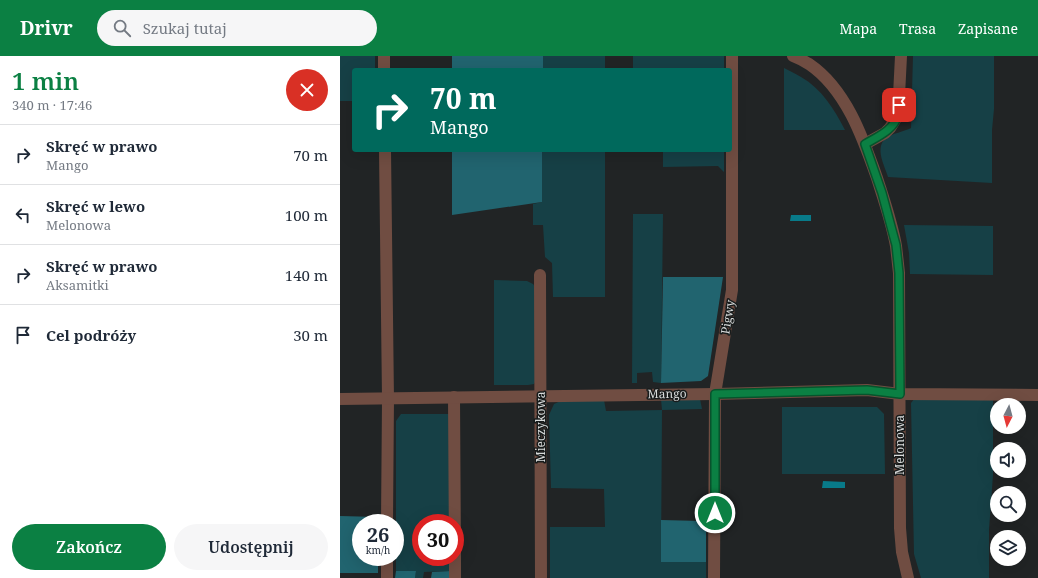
<!DOCTYPE html>
<html lang="pl">
<head>
<meta charset="utf-8">
<style>
  body { margin:0; font-family:"Noto Serif",serif; background:#f6f6f7; color:#1f2937; height:100vh; display:flex; flex-direction:column; font-size:15px; white-space:nowrap }
  * { box-sizing:border-box; margin:0 }
  p { font-size:13px; color:#747a83 }
  .icon { flex:none; width:22px; height:22px; fill:none; stroke:currentColor; stroke-width:2; stroke-linecap:round; stroke-linejoin:round }
  .map { position:relative; flex:1; overflow:hidden }
  .side { display:flex; flex-direction:column; background:#fff; width:340px }
  .side>* { flex:none }
  .top-card { position:absolute; left:12px; top:12px; width:380px; height:84px; border-radius:4px; box-shadow:0 4px 16px #0002; background:#00695c; color:#fff; overflow:hidden }
  .needle { width:26px; rotate:186deg }
  .fabs { position:absolute; left:650px; top:342px; display:grid; gap:8px }
  .fabs a { display:grid; place-items:center; width:36px; height:36px; border-radius:50%; background:#fff; box-shadow:0 4px 16px #0002; font-size:20px }
  .speed { position:absolute; left:12px; top:458px; display:flex; gap:8px; font-size:20px; font-weight:700; text-align:center }
  .speed>* { display:grid; place-content:center; width:52px; height:52px; border-radius:50%; background:#fff; box-shadow:0 4px 16px #0002; line-height:1 }
  .speed small { font-size:10px; font-weight:400 }
  .speed .limit { border:6px solid #d22; background:#fff; color:#111 }
  .pin { position:absolute; display:grid; place-items:center; width:34px; height:34px; color:#fff; margin:-17px; border-radius:8px; box-shadow:0 2px 6px #0006 }
  .me { position:absolute; width:44px; margin:-22px; rotate:0deg; stroke-linejoin:round; filter:drop-shadow(0 0 3px #0008) }
  .turn { display:flex; align-items:center; gap:14px; height:84px; padding:0 12px; font-size:18px }
  .turn .icon { width:52px; height:52px; stroke-width:2.5 }
  .turn b { display:block; font-size:28px; line-height:34px }
  .round { display:grid; place-items:center; flex:none; width:42px; height:42px; border-radius:21px; background:#f6f6f7 }
  .overview { display:flex; align-items:center; justify-content:space-between; height:68px; padding:0 12px }
  h1 { font-size:24px; font-weight:600; line-height:30px; color:#0b8043 }
  .cta { display:flex; gap:8px; margin-top:auto; padding:8px 12px }
  .cta a { flex:1; height:46px; border-radius:24px; background:#0b8043; color:#fff; font-size:16px; font-weight:600; line-height:46px; text-align:center }
  .cta a+a { background:#f6f6f7; color:#1f2937 }
  ul { padding:0; list-style:none }
  li { display:flex; align-items:center; gap:12px; height:60px; padding:0 12px; border-top:1px solid #e0e1e3 }
  li div { flex:1 }
  li b { display:block; font-size:15px }
  li em { font-style:normal }
  header { display:flex; align-items:center; gap:24px; box-sizing:border-box; height:56px; padding:0 20px; background:#0b8043; color:#fff }
  header strong { font-size:19px }
  nav { display:flex; gap:22px; margin-inline-start:auto; font-size:14px }
  .search { width:280px; height:36px; background:#f6f6f7; display:flex; align-items:center; gap:10px; box-sizing:border-box; padding:0 14px; border-radius:22px; color:#747a83; font-size:15px }
  main { display:flex; flex:1; min-height:0 }
  .map>svg:first-child { display:block }
  .green { fill:#164046 }
  .forest { fill:#21646f }
  .water { fill:#087a89 }
  .lines { fill:none; stroke-linecap:round; stroke-linejoin:round }
  .minor { stroke:#704d42; stroke-width:12 }
  .route-casing { stroke:#07532c; stroke-width:10 }
  .route { stroke:#0b8043; stroke-width:7 }
  .labels { text-anchor:middle; stroke-width:3; stroke-linejoin:round; paint-order:stroke }
  .street-label { font-size:12px; fill:#d8dada; stroke:#171b1b }
</style>
</head>
<body>
<header>
<strong>Drivr</strong>
<div class="search"><svg class="icon" aria-label="search" viewBox="0 0 24 24"><circle cx="10" cy="10" r="6"/><path d="M15 15l6 6"/></svg>Szukaj tutaj</div>
<nav><a>Mapa</a><a>Trasa</a><a>Zapisane</a></nav>
</header>
<main>
<section class="side">
<div class="overview"><div><h1>1 min</h1><p>340 m · 17:46</p></div><a class="round" style="background:#d93025;color:#fff"><svg class="icon" aria-label="close" viewBox="0 0 24 24"><path d="M6 6l12 12M18 6L6 18"/></svg></a></div>
<ul>
<li><svg class="icon" aria-label="right" viewBox="0 0 24 24"><path d="M7 20v-9h11M14 6l5 5-5 5"/></svg><div><b>Skręć w prawo</b><p>Mango</p></div><em>70 m</em></li>
<li><svg class="icon" aria-label="left" viewBox="0 0 24 24"><path d="M17 20v-9H6M10 6l-5 5 5 5"/></svg><div><b>Skręć w lewo</b><p>Melonowa</p></div><em>100 m</em></li>
<li><svg class="icon" aria-label="right" viewBox="0 0 24 24"><path d="M7 20v-9h11M14 6l5 5-5 5"/></svg><div><b>Skręć w prawo</b><p>Aksamitki</p></div><em>140 m</em></li>
<li><svg class="icon" aria-label="arrive" viewBox="0 0 24 24"><path d="M6 21V4h12l-3 4 3 4H6"/></svg><div><b>Cel podróży</b></div><em>30 m</em></li>
</ul>
<div class="cta"><a>Zakończ</a><a>Udostępnij</a></div>
</section>
<div class="map">
<svg width="698" height="522" viewBox="0 0 698 522">
  <rect width="100%" height="100%" fill="#212425"/>
  <g class="green">
    <path d="M0,0H35V14H14V45H0Z"/>
    <rect x="203" y="0" width="62" height="14"/>
    <rect x="293" y="0" width="91" height="14"/>
    <path d="M573,0H654V53L652,74V127L548,121C545,110 534,92 546,82C551,78 565,75 571,72Z"/>
    <path d="M444,12C450,15 456,18 461,21C482,33 494,53 505,74H444Z"/>
    <path d="M202,94H265V241H213L212,207L205,201L203,169H193V148L202,146Z"/>
    <path d="M323,94H384V116L378,110L323,111Z"/>
    <path d="M293,158H323L321,327L313,326L312,316L297,317V327H292Z"/>
    <path d="M564,169L653,170V219L570,218L569,197Z"/>
    <path d="M154,224L187,225L193,228L197,233L199,317L194,328L188,329H154Z"/>
    <path d="M575,342L653,344V419L649,474V522H581L574,498L571,347Z"/>
    <path d="M321,343H360L362,353L322,354L321,506H366V522H210V471H265L264,433L211,432L209,359L214,348L223,344H264L266,355L322,354Z"/>
    <path d="M442,351H537L544,358L545,418H442Z"/>
    <path d="M61,358H112L111,467H81V501H111V515L84,516L83,522H75L76,515H56V365Z"/>
  </g>
  <g class="forest">
    <rect x="112" y="0" width="91" height="14"/>
    <path d="M112,94H202V146L112,159Z"/>
    <path d="M323,221H383L368,320L361,325L321,327Z"/>
    <path d="M366,459V506H321V464L361,465Z"/>
    <path d="M0,460L38,461V467H21V501H38V517H0Z"/>
    <path d="M56,515H76L75,522H55Z"/>
    <path d="M111,515V522H91L92,516Z"/>
  </g>
  <g class="water">
    <path d="M451,159H471V165H450Z"/>
    <path d="M483,425L505,426V432H482Z"/>
  </g>
  <g class="lines">
    <g class="minor">
      <path d="M44,0V14"/>
      <path d="M453,0C458,2 464,5 469,8C506,33 523,82 537,122C544,144 552,167 556,190C557,199 558,208 559,217L560,472L562,496L568,522"/>
      <path d="M525,88L545,77L550,72L558,59L561,0"/>
      <path d="M45,94L48,343L47,467"/>
      <path d="M200,219L201,522"/>
      <path d="M114,341L115,501"/>
      <path d="M0,343L375,338L527,334L560,338L698,339"/>
      <path d="M47,522V501"/>
      <path d="M115,522V501"/>
      <path d="M374,522L375,338L392,234V0"/>
    </g>
  </g>
  <g class="lines">
    <defs>
      <path id="route" d="M375,457V338L527,334L560,338L559,217L556,189L542,137L525,88C537,81 554,74 558,59C559,56 559,52 559,49"/>
    </defs>
    <use href="#route" class="route-casing"/>
    <use href="#route" class="route"/>
  </g>
  <g class="labels">
    <g class="street-label">
      <text transform="translate(388 261) rotate(-81)" y="4">Pigwy</text>
      <text transform="translate(327 338) rotate(-1)" y="4">Mango</text>
      <text transform="translate(201 371) rotate(-90)" y="4">Mieczykowa</text>
      <text transform="translate(560 389) rotate(-90)" y="4">Melonowa</text>
    </g>
  </g>
</svg>
<div class="fabs">
<a><svg class="needle" viewBox="-14 -14 28 28"><path d="M0-13l5 13h-10z" fill="#e53935"/><path d="M0 13l5-13h-10z" fill="#747a83"/></svg></a>
<a><svg class="icon" aria-label="sound" viewBox="0 0 24 24"><path d="M4 9h4l5-4v14l-5-4H4zM17 9q2 3 0 6"/></svg></a>
<a><svg class="icon" aria-label="search" viewBox="0 0 24 24"><circle cx="10" cy="10" r="6"/><path d="M15 15l6 6"/></svg></a>
<a><svg class="icon" aria-label="layers" viewBox="0 0 24 24"><path d="M12 4l9 5-9 5-9-5zM3 14l9 5 9-5"/></svg></a>
</div>
<div class="speed"><div>26<small>km/h</small></div><div class="limit">30</div></div>
<div class="pin" style="left:559px;top:49px;background:#d93025"><svg class="icon" aria-label="arrive" viewBox="0 0 24 24"><path d="M6 21V4h12l-3 4 3 4H6"/></svg></div>
<svg class="me" style="left:375px;top:457px" viewBox="-20 -20 40 40"><circle r="17" fill="#0b8043" stroke="#fff" stroke-width="3"/><path d="M0-11L8 9 0 5-8 9z" fill="#fff"/></svg>
<div class="top-card">
<div class="turn"><svg class="icon" aria-label="right" viewBox="0 0 24 24"><path d="M7 20v-9h11M14 6l5 5-5 5"/></svg><div><b>70 m</b>Mango</div></div>
</div>
</div>
</main>
</body>
</html>
